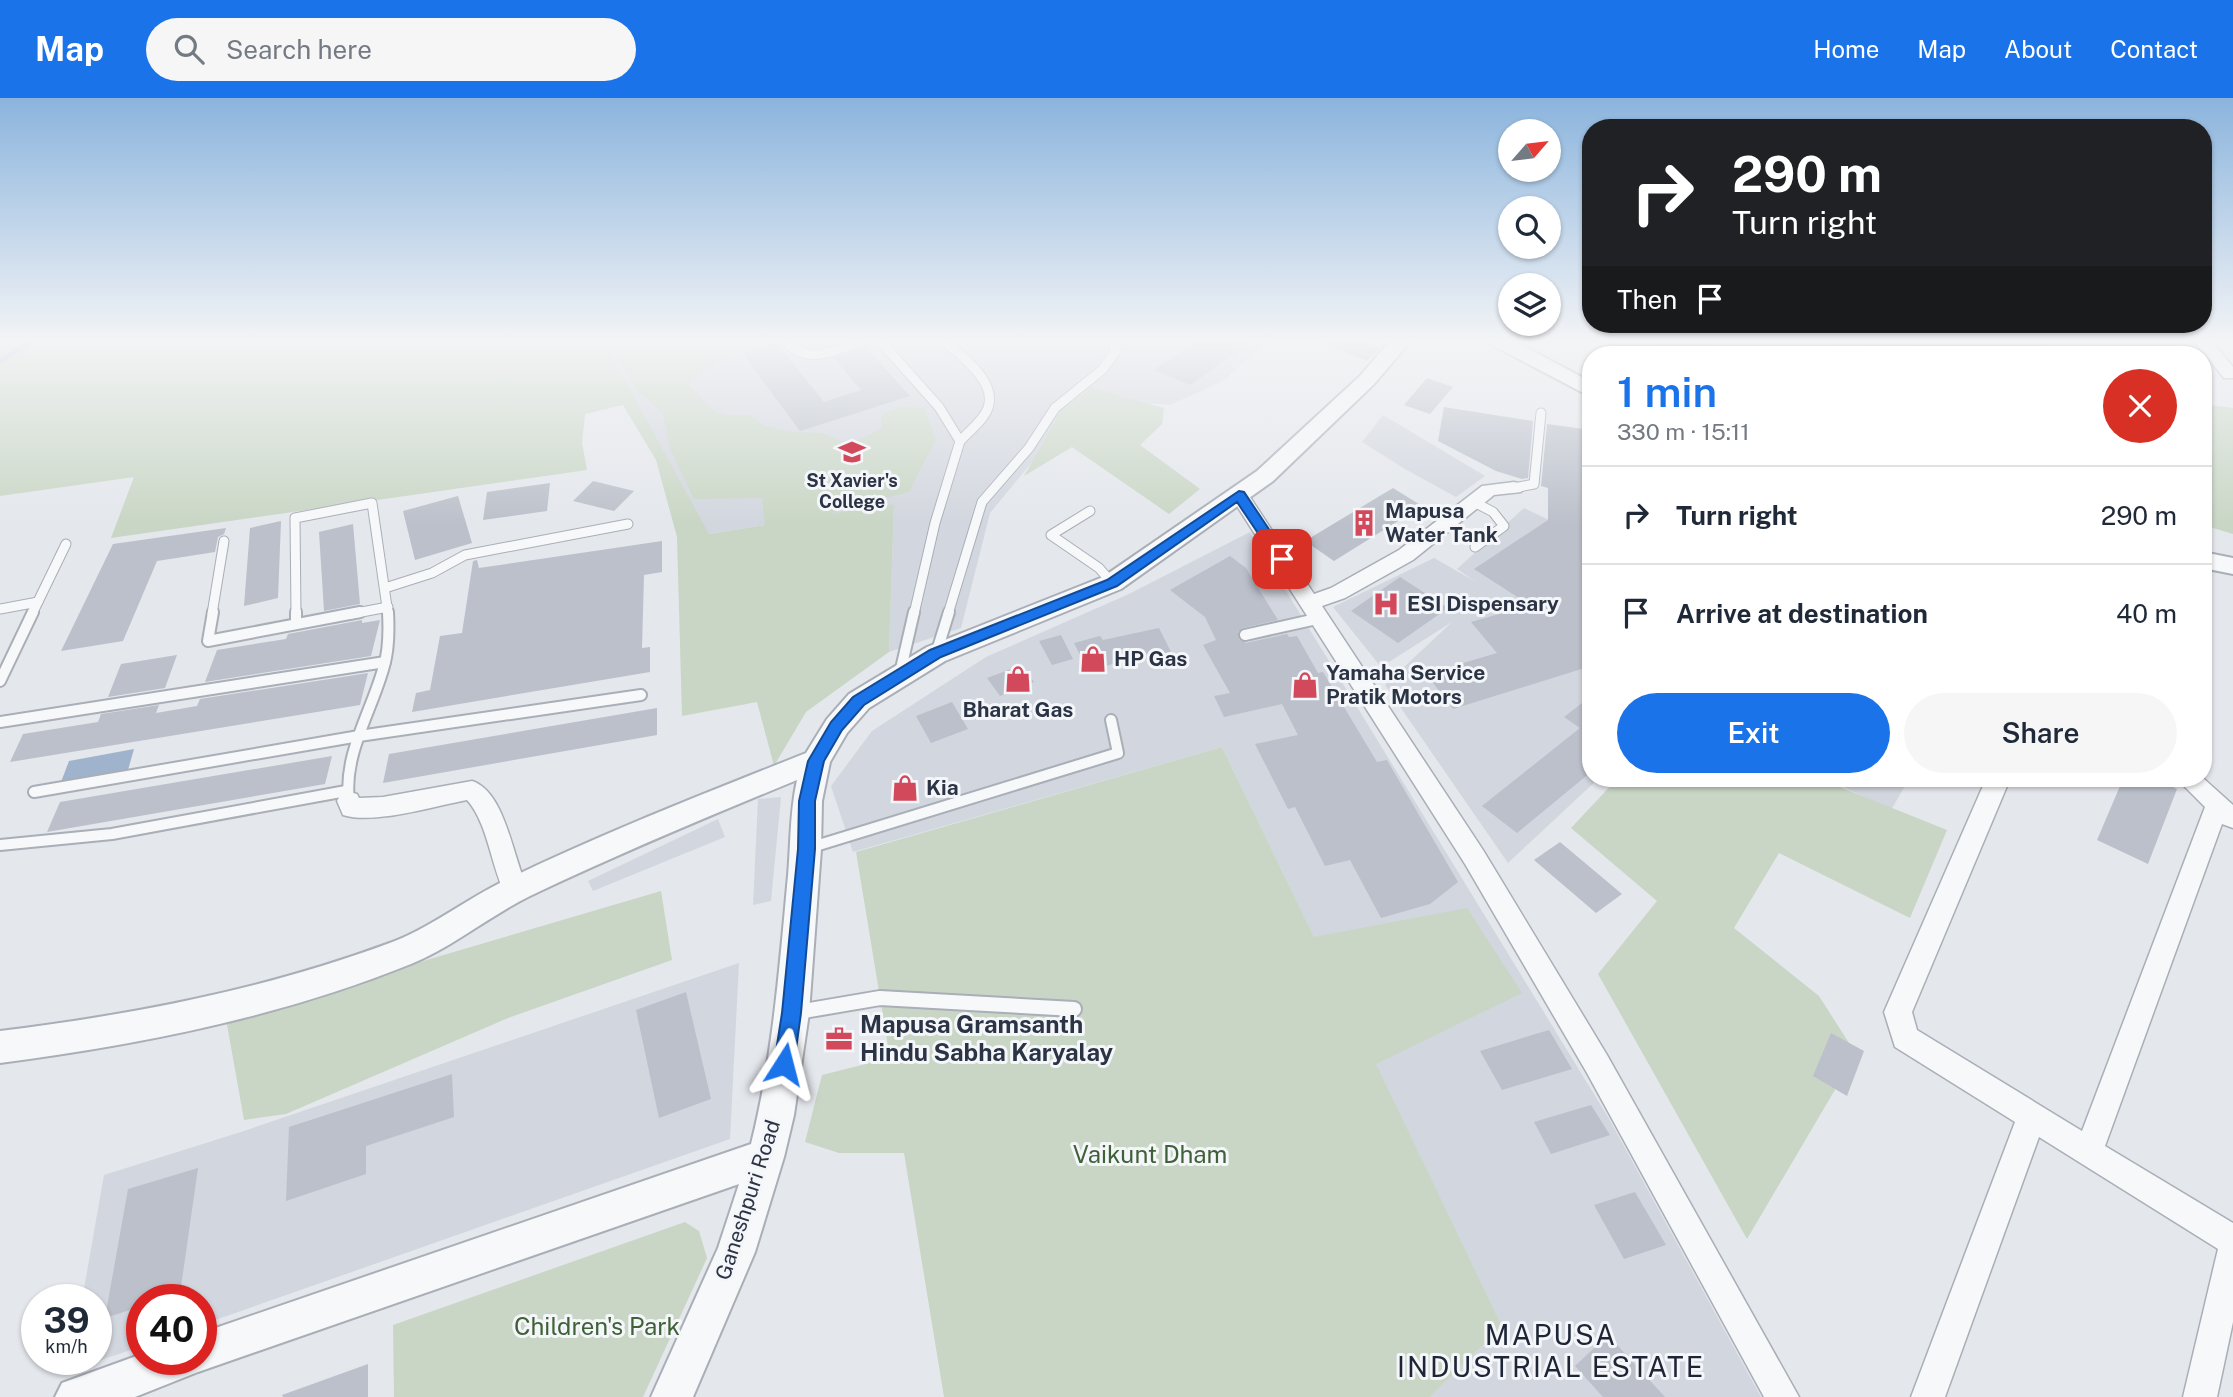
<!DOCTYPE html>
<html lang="en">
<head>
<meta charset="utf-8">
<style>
  body { margin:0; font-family:"Public Sans",sans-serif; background:#f6f6f7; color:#1f2937; height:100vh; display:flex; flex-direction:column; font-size:26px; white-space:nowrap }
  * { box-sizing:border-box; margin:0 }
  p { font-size:23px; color:#747a83 }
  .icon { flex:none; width:38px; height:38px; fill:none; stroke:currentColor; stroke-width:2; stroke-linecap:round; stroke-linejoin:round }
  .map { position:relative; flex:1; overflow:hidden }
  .panel { position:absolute; left:1582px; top:248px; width:630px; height:441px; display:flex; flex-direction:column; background:#fff; border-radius:28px; box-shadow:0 2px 5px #0004 }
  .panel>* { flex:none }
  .top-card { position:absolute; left:1582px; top:21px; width:630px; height:214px; border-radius:28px; box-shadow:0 2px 5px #0004; background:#202124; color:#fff; overflow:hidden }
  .needle { width:46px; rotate:62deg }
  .fabs { position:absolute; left:1498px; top:21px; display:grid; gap:14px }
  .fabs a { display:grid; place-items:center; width:63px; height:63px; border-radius:50%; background:#fff; box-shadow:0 2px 5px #0004; font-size:35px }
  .speed { position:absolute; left:21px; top:1186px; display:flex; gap:14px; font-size:35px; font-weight:700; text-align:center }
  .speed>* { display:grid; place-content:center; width:91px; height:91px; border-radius:50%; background:#fff; box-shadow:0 2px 5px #0004; line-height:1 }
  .speed small { font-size:18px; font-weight:400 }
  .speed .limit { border:10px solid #d22; background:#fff; color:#111 }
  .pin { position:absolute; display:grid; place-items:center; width:60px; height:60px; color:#fff; margin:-30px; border-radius:14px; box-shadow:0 4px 10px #0006 }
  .me { position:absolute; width:77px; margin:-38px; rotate:9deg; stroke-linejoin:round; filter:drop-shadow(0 0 5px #0008) }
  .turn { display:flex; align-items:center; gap:24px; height:147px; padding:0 35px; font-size:32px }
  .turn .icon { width:91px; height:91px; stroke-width:2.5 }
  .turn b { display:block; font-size:49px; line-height:60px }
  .then { display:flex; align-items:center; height:66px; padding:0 35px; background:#0003; gap:14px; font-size:26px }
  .round { display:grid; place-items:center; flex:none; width:74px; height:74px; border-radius:37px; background:#f6f6f7 }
  .summary { display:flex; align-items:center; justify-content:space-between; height:119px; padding:0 35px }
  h1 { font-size:42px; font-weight:600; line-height:52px; color:#1a73e8 }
  .primary-button { display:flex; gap:14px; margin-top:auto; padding:14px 35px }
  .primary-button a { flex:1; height:80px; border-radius:42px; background:#1a73e8; color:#fff; font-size:28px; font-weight:600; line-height:80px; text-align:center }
  .primary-button a+a { background:#f6f6f7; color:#1f2937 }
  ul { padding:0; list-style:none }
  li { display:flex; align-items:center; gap:21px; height:98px; padding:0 35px; border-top:2px solid #e0e1e3 }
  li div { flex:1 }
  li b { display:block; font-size:26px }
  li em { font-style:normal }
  header { display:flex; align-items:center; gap:42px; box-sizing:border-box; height:98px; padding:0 35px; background:#1a73e8; color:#fff }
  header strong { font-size:33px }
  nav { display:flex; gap:38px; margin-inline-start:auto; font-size:24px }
  .search { width:490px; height:63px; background:#f6f6f7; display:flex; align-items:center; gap:18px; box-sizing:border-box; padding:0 24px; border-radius:38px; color:#747a83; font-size:26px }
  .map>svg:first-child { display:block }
  .built { fill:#d2d6de }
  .green { fill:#c9d6c5 }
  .water { fill:#9fb4cc }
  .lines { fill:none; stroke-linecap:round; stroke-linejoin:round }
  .stream { stroke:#9fb4cc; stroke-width:5 }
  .building { fill:#bbc0ca }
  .service-far2-casing { stroke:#a9aeb7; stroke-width:11 }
  .service-far1-casing { stroke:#a9aeb7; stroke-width:14 }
  .service-casing { stroke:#a9aeb7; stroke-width:18 }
  .minor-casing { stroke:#a9aeb7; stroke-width:3 }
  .tertiary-casing { stroke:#a9aeb7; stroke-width:4 }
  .service-far2 { stroke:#f7f8fa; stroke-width:9 }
  .service-far1 { stroke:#f7f8fa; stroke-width:10 }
  .service { stroke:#f7f8fa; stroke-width:14 }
  .minor { fill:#f7f8fa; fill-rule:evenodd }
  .tertiary { fill:#f7f8fa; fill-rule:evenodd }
  .route { fill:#1a73e8; stroke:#114b97; stroke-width:2 }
  .labels { text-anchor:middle; stroke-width:6; stroke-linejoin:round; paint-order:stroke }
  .far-poi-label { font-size:18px; font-weight:bold; fill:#2b3445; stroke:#f4f6f9 }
  .poi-label { font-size:21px; font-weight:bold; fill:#2b3445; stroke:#f4f6f9; text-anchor:start }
  .street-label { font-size:21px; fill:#2b3445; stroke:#f4f6f9 }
  .near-poi-label { font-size:24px; font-weight:bold; fill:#2b3445; stroke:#f4f6f9; text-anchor:start }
  .near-park-label { font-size:24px; fill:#3f6138; stroke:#f4f6f9 }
  .near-neighbourhood-label { font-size:28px; letter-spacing:2px; fill:#1d2536; stroke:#f4f6f9 }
</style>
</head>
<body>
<header>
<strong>Map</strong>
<div class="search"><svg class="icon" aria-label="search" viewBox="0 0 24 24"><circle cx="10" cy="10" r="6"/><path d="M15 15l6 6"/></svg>Search here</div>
<nav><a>Home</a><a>Map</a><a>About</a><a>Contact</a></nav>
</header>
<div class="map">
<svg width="2233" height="1299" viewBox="0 0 2233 1299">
  <rect width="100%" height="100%" fill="#e4e7ec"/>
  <g class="built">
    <path d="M604,244H1268L1223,283L1170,307L1085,300L990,415L961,530L889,554L894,407L708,436Z"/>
    <path d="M1383,317L1485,378L1456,399L1405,371L1362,344Z"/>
    <path d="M1524,410L1591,442V681H1598L1508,765L1385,587L1452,524L1381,569L1333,509L1434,460L1476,484L1457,471Z"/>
    <path d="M1250,434L1608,1019L1761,1299H1430L1502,1228L1222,649L853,754L831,688L872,633L986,559L1129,496Z"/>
    <path d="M1827,681H1909L1891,712Z"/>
    <path d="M781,699L771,803L753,807L758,701Z"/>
    <path d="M718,721L725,739L593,793L588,783Z"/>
    <path d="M739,865L730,1041L201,1227V1202H142V1248L69,1273L71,1262H96V1202H82L104,1077L244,1033Z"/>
  </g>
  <g class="green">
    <path d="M0,244H604L709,436L765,427L762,400L694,401L670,351L663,316L635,290L614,253L619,245L760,244L729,256L688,285L712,312L725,317H750L766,328L793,334L823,335L841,343L859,342L881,330L882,317L900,309L924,310L936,341L909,394L846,409L830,416L894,406L889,554L806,614L774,668L757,604L682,618L677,439L656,362L623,307L585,316L582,345L587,372L111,440L134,379L0,398Z"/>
    <path d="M1649,244H1711L1729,254L1746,257H1674Z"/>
    <path d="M1091,290L1164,310L1162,326L1140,347L1200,391L1169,416L1072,349L1024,378L1061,313Z"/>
    <path d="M2203,306L2233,310V436L2203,427Z"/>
    <path d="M1222,649L1314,839L1467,810L1522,895L1376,966L1502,1228L1430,1299H944L904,1055H839L805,1044L822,977L890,960L856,754Z"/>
    <path d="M1617,681H1820L1947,732L1910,820L1779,755L1734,830L1819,898L1856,956L1747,1141L1598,876L1657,803L1571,730Z"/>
    <path d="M661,793L672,862L508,920L286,1016L244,1022L226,921Z"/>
    <path d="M685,1124L699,1133L707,1160L643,1299H394L393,1227Z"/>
  </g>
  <path class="water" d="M134,651L128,672L61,684L69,663Z"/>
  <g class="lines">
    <path class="stream" d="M0,263L31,244"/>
  </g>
  <g class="building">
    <path d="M1196,244H1250L1190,287L1153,272Z"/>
    <path d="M1321,244H1364L1380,250L1367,263Z"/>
    <path d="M777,245L824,304L861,292L834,260L866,249L910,298L800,333L742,255Z"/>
    <path d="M1427,280L1453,289L1430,316L1404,307Z"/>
    <path d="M1444,309L1533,323L1528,380L1522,381L1496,373L1438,343Z"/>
    <path d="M1547,326L1591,332V568L1453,611L1426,576L1497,555L1471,524L1530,507L1474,471L1548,422V390L1541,388Z"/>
    <path d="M593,383L634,393L614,413L573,403Z"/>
    <path d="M550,385L547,413L483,422L487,394Z"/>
    <path d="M1393,390L1422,408L1334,463L1305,443Z"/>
    <path d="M458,398L472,445L415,462L403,413Z"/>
    <path d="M281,423L278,500L244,508L250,430Z"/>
    <path d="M353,426L360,506L324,513L319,434Z"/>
    <path d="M226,430L224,436L218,439L215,454L157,463L123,543L61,553L113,446Z"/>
    <path d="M662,443V474L644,477L642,550L650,549V574L412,614L416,595L430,592L440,538L462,535L473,463L477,462L479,470Z"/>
    <path d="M1230,458L1246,470L1278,522L1243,530L1238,534L1239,542L1246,545L1287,536L1289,539L1297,538L1318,575L1323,574L1377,664L1387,662L1458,784L1430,806L1381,820L1350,762L1325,768L1295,709L1288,711L1255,646L1298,637L1282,606L1224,619L1214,598L1230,595L1203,547L1216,542L1205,519L1170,492Z"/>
    <path d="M1400,479L1448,510L1398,545L1351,513Z"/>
    <path d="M362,522V525L380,522L371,558L205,584L217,552L286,541L288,536Z"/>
    <path d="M1159,530L1172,556L1140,563L1138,559L1088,573L1074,545L1100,538L1103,542Z"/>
    <path d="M1061,537L1073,561L1052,567L1039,543Z"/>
    <path d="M177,557L165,590L108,599L121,566Z"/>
    <path d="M1021,567L1034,584L1000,598L987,580Z"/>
    <path d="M368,575L360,607L10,664L23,636L98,624L101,616L159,607L156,615L197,608L200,601Z"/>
    <path d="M1591,598V674L1517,735L1482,708L1580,630L1564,619Z"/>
    <path d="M952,604L968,631L931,645L916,618Z"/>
    <path d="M657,610V637L383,685L389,656Z"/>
    <path d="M332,658L325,686L47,734L60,704Z"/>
    <path d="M2123,681H2156L2177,691L2148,766L2097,742Z"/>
    <path d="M1560,744L1622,796L1596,815L1534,762Z"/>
    <path d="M686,894L711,1001L659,1020L636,912Z"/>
    <path d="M1549,932L1572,971L1502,992L1480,953Z"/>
    <path d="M1831,935L1864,953L1847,998L1813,978Z"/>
    <path d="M452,976L454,1019L366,1048V1076L286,1103L289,1029Z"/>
    <path d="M1591,1007L1610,1037L1551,1056L1534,1024Z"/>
    <path d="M198,1070L180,1196L161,1202H142V1208L105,1220L128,1091Z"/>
    <path d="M1635,1094L1666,1147L1624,1161L1594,1107Z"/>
    <path d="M1608,1237L1665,1299H1603L1575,1268Z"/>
    <path d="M368,1266V1299H283L282,1297Z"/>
  </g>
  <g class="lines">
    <defs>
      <g id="service-far2">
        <path d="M786,244C809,267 834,253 860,244"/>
        <path d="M881,244L939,309L960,343L935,425L914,516"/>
        <path d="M946,244C962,259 997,283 988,310C983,323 969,333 960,343"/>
        <path d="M1514,390L1534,386L1541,315"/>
        <path d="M1474,404L1493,414L1504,428L1475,449"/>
        <path d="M1090,413L1051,437L1099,470L1112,485"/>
        <path d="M385,490L432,475L465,457L628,426"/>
        <path d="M0,511L38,504"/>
        <path d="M32,516L66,446"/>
        <path d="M212,516L224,443"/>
        <path d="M296,516L295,420L372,405L388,516"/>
        <path d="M351,516L388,509"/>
        <path d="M948,516L982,404L1029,350L1055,310L1102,272L1116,253L1113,244"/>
      </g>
      <g id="service-far1">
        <path d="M213,514L208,543L360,514"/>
        <path d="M296,514V526"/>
        <path d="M1245,537L1321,520"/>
        <path d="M936,556L949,514"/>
        <path d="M900,575L914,514"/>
        <path d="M0,583L33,514"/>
        <path d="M0,624L385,564"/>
        <path d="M34,694L359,638L641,597"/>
        <path d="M349,703C343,656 372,613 384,568C389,551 389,532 388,514"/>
        <path d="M0,747L112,736L346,693"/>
        <path d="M809,750L1118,655L1111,622"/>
      </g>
      <path id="service" d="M798,914L880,900L1074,911"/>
      <g id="minor">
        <path d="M2195,244H2212L2233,269V280H2224Z"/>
        <path d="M2034,248L2078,252L2086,257H1825L1823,254L1831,249Z"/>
        <path d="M1514,384L1521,386L1523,390L1521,394L1494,397L1413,462L1345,500L1322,508L1483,752L1607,957L1799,1299H1764L1587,975L1465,766L1230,397L1232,393H1246L1314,496L1331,490L1399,452L1482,388Z"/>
        <path d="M2203,680L2233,707V730L2222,726L2105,1048L2233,1125V1224L2217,1299H2183L2218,1151L2039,1039L1945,1299H1911L2015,1024L1895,949L1884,914L1986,681H2010L1912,914L1917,932L2082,1033L2205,709L2177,681Z"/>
        <path d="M472,683C506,694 513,762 528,791L524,798L515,801L506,798C491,769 488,725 467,702C434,708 374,727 343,717L337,703L341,696L349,694L357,696L359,700L383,699Z"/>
      </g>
      <g id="tertiary">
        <path d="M1389,244H1410L1374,286L1273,383L1121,491L945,563L869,610L847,635L830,664L822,703L821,751L809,915L794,1017L784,1059L755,1154L693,1299H651L718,1150L739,1086L198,1274L135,1299H55L62,1285L142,1256V1262H201V1235L751,1046C772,962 779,875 787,788C791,753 789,717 797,682C707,719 618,756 530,798C489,818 453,849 411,866C280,919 139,947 0,965V933C131,917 262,892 387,846C430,831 467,800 508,781C605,734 706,695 806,655L827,621L849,596L927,549L1103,479L1257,373L1360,278Z"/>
        <path d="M1491,244H1516L1591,284V299L1494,248Z"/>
        <path d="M2203,454L2233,460V476L2203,470Z"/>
      </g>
    </defs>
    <use href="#service-far2" class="service-far2-casing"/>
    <use href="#service-far1" class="service-far1-casing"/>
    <use href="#service" class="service-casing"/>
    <use href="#minor" class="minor-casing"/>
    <use href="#tertiary" class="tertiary-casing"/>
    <use href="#service-far2" class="service-far2"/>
    <use href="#service-far1" class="service-far1"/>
    <use href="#service" class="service"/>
    <use href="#minor" class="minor"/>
    <use href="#tertiary" class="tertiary"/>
  </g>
  <linearGradient id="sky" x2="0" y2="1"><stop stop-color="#8bb4dd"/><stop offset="0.57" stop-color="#f3f4f6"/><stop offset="1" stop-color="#f3f4f6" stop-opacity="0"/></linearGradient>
  <rect width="2233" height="426" fill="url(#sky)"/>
  <path class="route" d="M1239,393L1244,394L1287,458V465H1278L1237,404L1117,488L941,559L864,607L842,632L824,663L815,703V751L801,915L794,966L791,973L784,975L777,973L774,966L782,915L798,751L799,703L808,663L831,624L853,599L930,552L1107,482Z"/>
  <defs>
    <symbol id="university-bare" viewBox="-9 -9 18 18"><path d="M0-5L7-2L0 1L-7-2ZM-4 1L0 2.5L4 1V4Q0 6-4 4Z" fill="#d1495b" stroke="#f4f6f9" stroke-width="2.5" paint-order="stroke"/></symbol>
    <symbol id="building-bare" viewBox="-9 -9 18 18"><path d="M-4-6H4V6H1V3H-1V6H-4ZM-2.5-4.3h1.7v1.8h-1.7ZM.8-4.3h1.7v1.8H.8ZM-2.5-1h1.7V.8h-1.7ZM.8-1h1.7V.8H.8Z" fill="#d1495b" stroke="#f4f6f9" stroke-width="2.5" paint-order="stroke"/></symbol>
    <symbol id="hospital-bare" viewBox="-9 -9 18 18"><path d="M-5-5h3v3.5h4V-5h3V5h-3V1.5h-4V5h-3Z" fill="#d1495b" stroke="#f4f6f9" stroke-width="2.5" paint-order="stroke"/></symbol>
    <symbol id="shop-bare" viewBox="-9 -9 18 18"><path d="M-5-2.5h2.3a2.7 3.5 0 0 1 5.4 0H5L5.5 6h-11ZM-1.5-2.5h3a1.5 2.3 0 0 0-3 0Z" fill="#d1495b" stroke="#f4f6f9" stroke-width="2.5" paint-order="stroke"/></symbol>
    <symbol id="office-bare" viewBox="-9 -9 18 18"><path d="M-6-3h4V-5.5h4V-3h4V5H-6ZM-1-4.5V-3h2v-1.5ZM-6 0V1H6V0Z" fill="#d1495b" stroke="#f4f6f9" stroke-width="2.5" paint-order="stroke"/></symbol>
  </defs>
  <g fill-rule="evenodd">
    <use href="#university-bare" x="833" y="335" width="38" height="38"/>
    <use href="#building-bare" x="1345" y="406" width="38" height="38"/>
    <use href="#hospital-bare" x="1367" y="487" width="38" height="38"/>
    <use href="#shop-bare" x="1074" y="542" width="38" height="38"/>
    <use href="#shop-bare" x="999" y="562" width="38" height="38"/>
    <use href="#shop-bare" x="1286" y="568" width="38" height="38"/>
    <use href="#shop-bare" x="886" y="671" width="38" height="38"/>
    <use href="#office-bare" x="820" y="922" width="38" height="38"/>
  </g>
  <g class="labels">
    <g class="far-poi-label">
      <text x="852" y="389">St Xavier's<tspan x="852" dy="21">College</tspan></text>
    </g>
    <g class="poi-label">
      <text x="1385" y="420">Mapusa<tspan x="1385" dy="24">Water Tank</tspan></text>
      <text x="1407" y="513">ESI Dispensary</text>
      <text x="1114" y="568">HP Gas</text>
      <text x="1326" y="582">Yamaha Service<tspan x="1326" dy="24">Pratik Motors</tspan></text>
      <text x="1018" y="619" text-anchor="middle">Bharat Gas</text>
      <text x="926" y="697">Kia</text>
    </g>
    <g class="street-label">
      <text transform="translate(748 1102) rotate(-72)" y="7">Ganeshpuri Road</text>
    </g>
    <g class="near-poi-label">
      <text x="860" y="935">Mapusa Gramsanth<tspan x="860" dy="28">Hindu Sabha Karyalay</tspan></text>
    </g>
    <g class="near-park-label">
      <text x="1150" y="1065">Vaikunt Dham</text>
      <text x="597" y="1237">Children's Park</text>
    </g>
    <g class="near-neighbourhood-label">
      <text x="1551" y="1247">MAPUSA<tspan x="1551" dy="32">INDUSTRIAL ESTATE</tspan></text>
    </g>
  </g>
</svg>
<div class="fabs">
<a><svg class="needle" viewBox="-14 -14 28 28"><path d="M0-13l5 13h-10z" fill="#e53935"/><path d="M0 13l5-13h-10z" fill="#747a83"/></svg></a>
<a><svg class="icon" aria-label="search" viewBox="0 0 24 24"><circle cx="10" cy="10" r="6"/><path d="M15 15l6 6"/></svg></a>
<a><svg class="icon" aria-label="layers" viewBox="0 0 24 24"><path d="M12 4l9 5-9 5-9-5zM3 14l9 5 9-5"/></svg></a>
</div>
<div class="speed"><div>39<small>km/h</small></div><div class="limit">40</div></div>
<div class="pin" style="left:1282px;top:461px;background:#d93025"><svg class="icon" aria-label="arrive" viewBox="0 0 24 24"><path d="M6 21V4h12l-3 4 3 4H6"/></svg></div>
<svg class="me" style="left:784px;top:966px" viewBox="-20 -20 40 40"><path d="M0-17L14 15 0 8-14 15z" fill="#1a73e8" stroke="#fff" stroke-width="4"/></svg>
<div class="top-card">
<div class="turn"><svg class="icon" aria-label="right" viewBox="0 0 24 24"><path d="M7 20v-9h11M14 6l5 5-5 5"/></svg><div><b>290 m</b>Turn right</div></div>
<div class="then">Then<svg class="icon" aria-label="arrive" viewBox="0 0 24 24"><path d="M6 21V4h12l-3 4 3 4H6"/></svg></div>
</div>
<section class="panel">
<div class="summary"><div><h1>1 min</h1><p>330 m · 15:11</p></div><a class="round" style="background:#d93025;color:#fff"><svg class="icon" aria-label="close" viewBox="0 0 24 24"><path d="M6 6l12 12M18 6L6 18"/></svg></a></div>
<ul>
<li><svg class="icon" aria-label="right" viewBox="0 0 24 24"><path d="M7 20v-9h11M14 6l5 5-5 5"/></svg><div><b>Turn right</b></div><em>290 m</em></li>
<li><svg class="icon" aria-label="arrive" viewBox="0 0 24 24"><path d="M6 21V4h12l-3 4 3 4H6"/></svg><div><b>Arrive at destination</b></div><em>40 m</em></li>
</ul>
<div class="primary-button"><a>Exit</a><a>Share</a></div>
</section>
</div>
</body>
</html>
